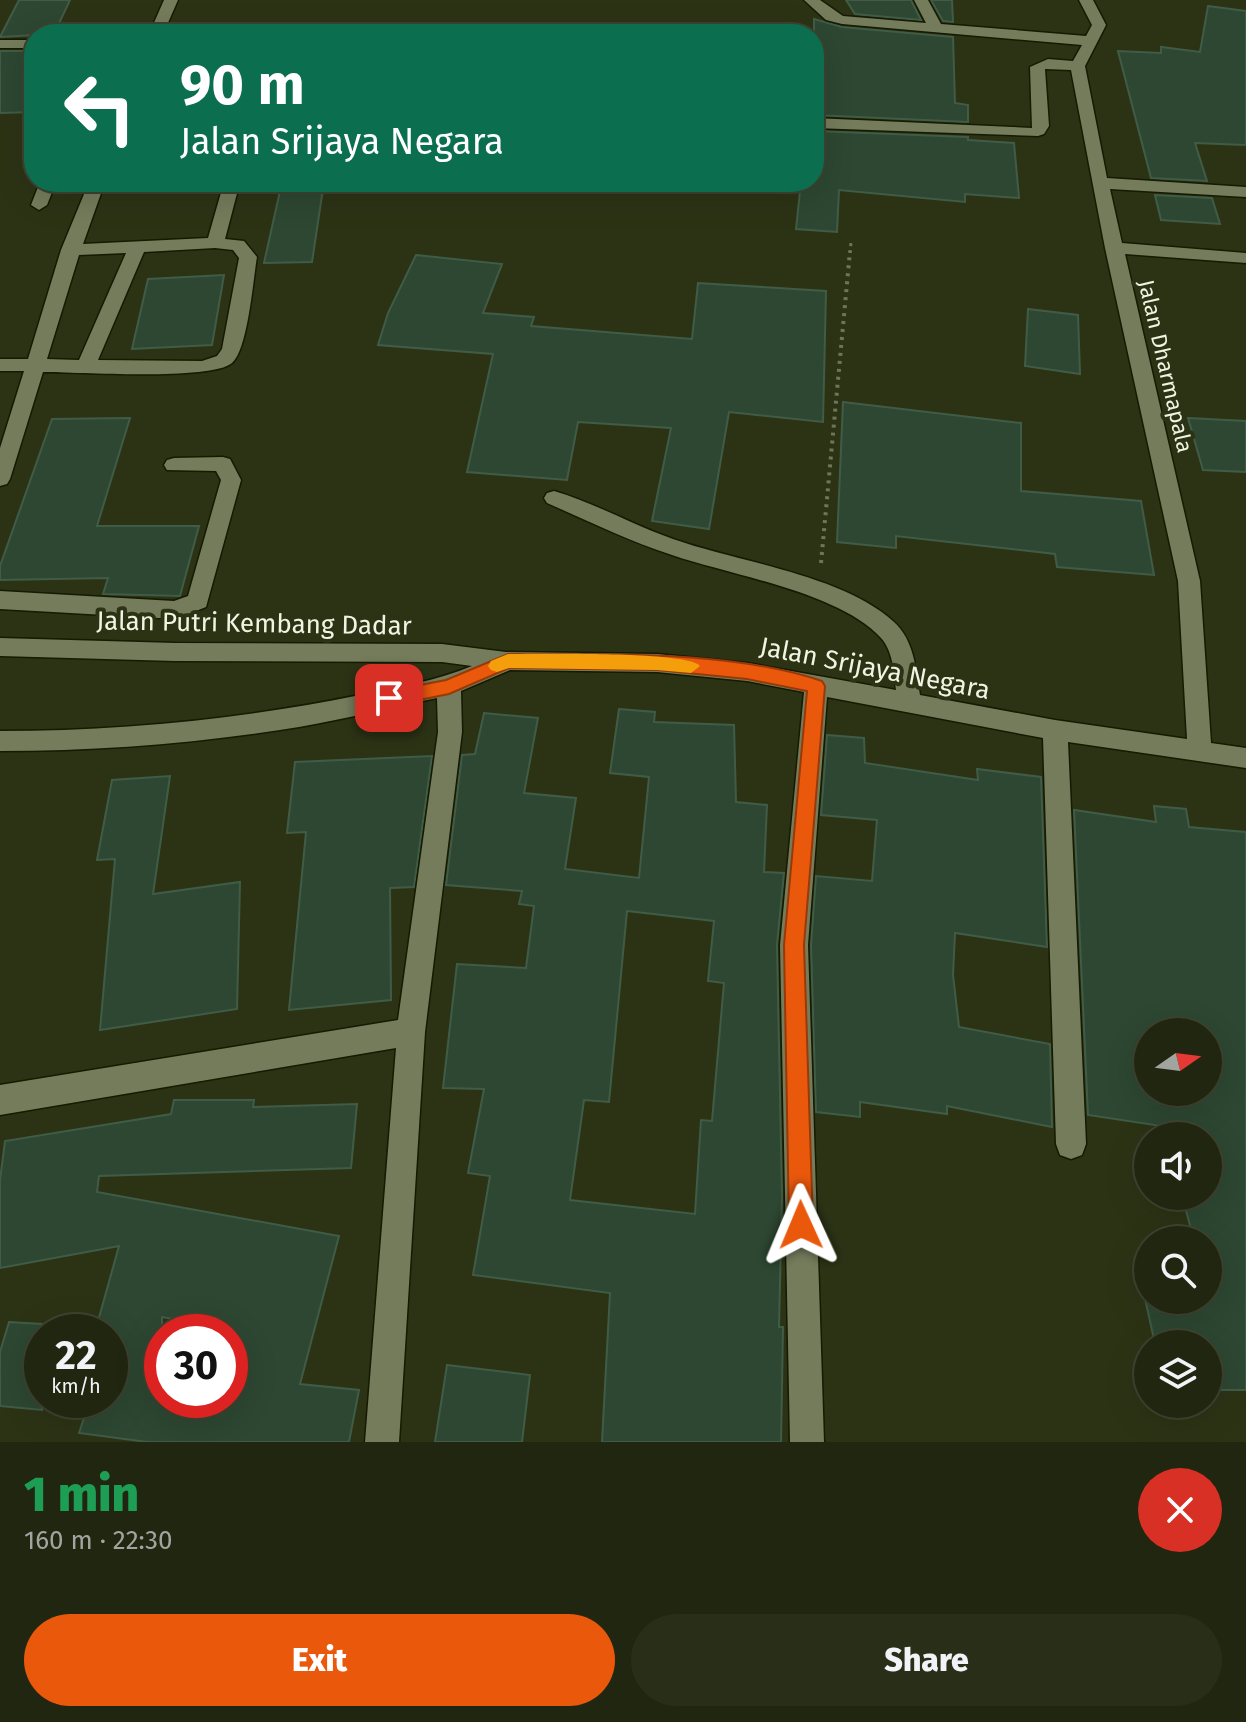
<!DOCTYPE html>
<html lang="en">
<head>
<meta charset="utf-8">
<style>
  body { margin:0; font-family:"Fira Sans",sans-serif; background:#292e19; color:#f1f3f6; height:100vh; display:flex; flex-direction:column; font-size:30px; white-space:nowrap }
  * { box-sizing:border-box; margin:0 }
  p { font-size:26px; color:#a2a59f }
  .icon { flex:none; width:44px; height:44px; fill:none; stroke:currentColor; stroke-width:2; stroke-linecap:round; stroke-linejoin:round }
  .map { position:relative; height:1442px; overflow:hidden }
  .details { display:flex; flex-direction:column; background:#212610; flex:1 }
  .details>* { flex:none }
  .top-card { position:absolute; left:24px; top:24px; width:800px; height:168px; border-radius:32px; box-shadow:0 8px 32px #0002,0 0 0 2px #3e4330; background:#0b6e4f; color:#fff; overflow:hidden }
  .needle { width:52px; rotate:76deg }
  .tools { position:absolute; left:1134px; top:1018px; display:grid; gap:16px }
  .tools a { display:grid; place-items:center; width:88px; height:88px; border-radius:50%; background:#212610; box-shadow:0 8px 32px #0002,0 0 0 2px #3e4330; font-size:40px }
  .speed { position:absolute; left:24px; top:1314px; display:flex; gap:16px; font-size:40px; font-weight:700; text-align:center }
  .speed>* { display:grid; place-content:center; width:104px; height:104px; border-radius:50%; background:#212610; box-shadow:0 8px 32px #0002,0 0 0 2px #3e4330; line-height:1 }
  .speed small { font-size:20px; font-weight:400 }
  .speed .limit { border:12px solid #d22; background:#fff; color:#111 }
  .pin { position:absolute; display:grid; place-items:center; width:68px; height:68px; color:#fff; margin:-34px; border-radius:16px; box-shadow:0 4px 12px #0006 }
  .me { position:absolute; width:88px; margin:-44px; rotate:359deg; stroke-linejoin:round; filter:drop-shadow(0 0 6px #0008) }
  .turn { display:flex; align-items:center; gap:28px; height:168px; padding:0 24px; font-size:36px }
  .turn .icon { width:104px; height:104px; stroke-width:2.5 }
  .turn b { display:block; font-size:56px; line-height:68px }
  .round { display:grid; place-items:center; flex:none; width:84px; height:84px; border-radius:42px; background:#292e19 }
  .summary { display:flex; align-items:center; justify-content:space-between; height:136px; padding:0 24px }
  h1 { font-size:48px; font-weight:800; line-height:60px; color:#1e9e55 }
  .cta { display:flex; gap:16px; margin-top:auto; padding:16px 24px }
  .cta a { flex:1; height:92px; border-radius:48px; background:#ea580c; color:#fff; font-size:32px; font-weight:800; line-height:92px; text-align:center }
  .cta a+a { background:#292e19; color:#f1f3f6 }
  .map>svg:first-child { display:block }
  .building { fill:#2d4732; stroke:#415c46; stroke-width:2; fill-rule:evenodd }
  .lines { fill:none; stroke-linecap:round; stroke-linejoin:round }
  .minor-casing { stroke:#151a00; stroke-width:3 }
  .path-far1 { stroke:#6e755b; stroke-width:3; stroke-dasharray:3 4; stroke-linecap:butt }
  .path { stroke:#6e755b; stroke-width:4; stroke-dasharray:3 5; stroke-linecap:butt }
  .minor { fill:#747c5c; fill-rule:evenodd }
  .route { fill:#ea580c; stroke:#983908; stroke-width:2 }
  .slow { fill:#f59e0b }
  .labels { text-anchor:middle; stroke-width:8; stroke-linejoin:round; paint-order:stroke }
  .far-street-label { font-size:22px; fill:#f0f5e3; stroke:#2c3315 }
  .street-label { font-size:26px; fill:#f0f5e3; stroke:#2c3315 }
</style>
</head>
<body>
<div class="map">
<svg width="1246" height="1442" viewBox="0 0 1246 1442">
  <rect width="100%" height="100%" fill="#2c3315"/>
  <g class="building">
    <path d="M19,0H70L54,34L0,37Z"/>
    <path d="M846,0H911L921,20L855,14Z"/>
    <path d="M931,0H952L953,22L943,21Z"/>
    <path d="M1208,6L1246,11V145L1195,143L1207,181L1151,178L1118,51L1161,53V47L1200,52Z"/>
    <path d="M814,19L842,27L953,37L955,103L968,105V122L814,115Z"/>
    <path d="M0,51H34V112L0,113Z"/>
    <path d="M814,131L968,137V140L1014,143L1019,198L965,194V202L839,190L837,232L796,229L801,182H814Z"/>
    <path d="M282,182H324L312,262L264,263Z"/>
    <path d="M1155,195L1212,198L1220,224L1161,220Z"/>
    <path d="M416,255L502,264L483,313L534,317L531,326L692,339L698,283L826,291L823,422L729,412L709,529L652,521L671,428L578,422L567,480L467,472L493,354L378,345L388,313Z"/>
    <path d="M224,275L212,345L132,349L148,279Z"/>
    <path d="M1028,309L1078,315L1080,374L1025,366Z"/>
    <path d="M843,402L1021,423V491L1141,501L1154,575L1057,567L1055,554L896,536V548L837,542Z"/>
    <path d="M130,418L97,526H199L180,596L103,594L108,578L0,580V566L52,419Z"/>
    <path d="M1188,418L1246,421V472L1203,470Z"/>
    <path d="M619,709L655,712L654,722L734,725L736,802L767,805L764,872L784,873L777,945L782,1197L779,1327H783L781,1442H602L610,1293L473,1275L490,1176L468,1173L484,1089L443,1088L457,964L526,968L534,906L519,904L522,891L446,885L462,755L475,754L484,713L538,718L524,793L576,798L565,869L639,878L649,777L610,773ZM627,911L714,921L708,981L724,983L712,1121L701,1120L695,1214L570,1200L584,1100L609,1102Z"/>
    <path d="M827,735L864,738L865,763L978,780L977,769L1041,777L1047,947L955,933L953,975L959,1027L1050,1044L1052,1127L947,1106V1114L860,1102V1117L816,1112L811,945L816,876L872,881L877,820L821,815Z"/>
    <path d="M432,756L414,887L390,888L391,1000L289,1010L306,832L287,833L295,762Z"/>
    <path d="M170,776L153,894L240,882L237,1009L100,1030L115,859L97,860L112,780Z"/>
    <path d="M1154,806L1186,809L1189,827L1246,832V1390H1208V1344H1155L1140,1276H1148V1300H1208V1240H1194L1182,1196H1208V1133L1088,1115L1074,810L1156,822ZM1148,1032H1208V1092H1148Z"/>
    <path d="M174,1100H254L253,1107L357,1104L351,1168L99,1176L97,1192L339,1236L300,1384L359,1390L349,1442H147L79,1433L90,1400H110V1332H95L119,1246L0,1268V1180L5,1141L171,1114ZM162,1317L230,1330V1400H162Z"/>
    <path d="M9,1322L42,1324V1410L0,1406V1352Z"/>
    <path d="M447,1365L530,1375L522,1442H435Z"/>
  </g>
  <g class="lines">
    <defs>
      <g id="minor">
        <path d="M164,0H178L167,25L240,26L269,34H149Z"/>
        <path d="M804,0H820L843,16L926,23L914,0H928L941,24L1086,36L1092,25L1079,0H1093L1106,25L1085,66L1107,178L1246,187V197L1110,189L1122,243L1246,253V263L1125,254L1200,581L1211,743L1246,748V768L1068,742L1086,1144L1082,1155L1071,1159L1060,1155L1056,1144L1043,738L827,697L808,945L824,1442H790L780,945L804,692L747,681L657,672L510,670L461,691L462,732L425,1032L399,1442H365L396,1048L0,1115V1085L398,1020L438,732L437,698C391,707 346,719 299,727C201,743 100,751 0,751V731C120,731 242,719 360,695C398,687 436,681 472,666L442,662L175,661L0,656V638L175,643L442,644L506,652L657,654L747,663L896,690C894,673 893,651 881,638C839,592 730,575 672,555C629,541 588,521 547,503L544,498L547,493L554,491C595,503 633,525 673,539C738,562 843,575 894,622C914,640 916,669 920,695L1055,720L1187,739L1178,581L1105,248L1071,70L1045,69L1049,126L1044,134L1038,136L814,128V118L1032,128L1030,67L1048,59L1073,61L1082,45L842,24L826,20Z"/>
        <rect x="0" y="40" width="34" height="8"/>
        <path d="M40,182H56L47,205L39,210L31,205Z"/>
        <path d="M89,182H105L83,244L208,238L224,182H240L225,239L244,241L257,257C253,280 248,349 232,363C211,381 77,372 43,372L10,479L7,484L0,486V448L24,371H0V359H28L61,250ZM215,248L233,250L239,258L222,349L217,356L202,361L98,360L144,252ZM126,253L79,360L47,359L79,255Z"/>
        <path d="M223,457L230,459L241,480L206,607L176,619L0,609V591L174,601L188,596L221,480L216,471L167,470L164,465L167,460L174,458Z"/>
      </g>
    </defs>
    <use href="#minor" class="minor-casing"/>
    <path class="path-far1" d="M850,253L851,242"/>
    <path class="path" d="M821,563L850,251"/>
    <use href="#minor" class="minor"/>
  </g>
  <path class="route" d="M508,654C609,655 725,649 822,681L825,686L804,945L813,1225L809,1233L801,1236L793,1233L789,1225L784,945L807,691L747,679L657,670L509,668L449,694L389,706L380,698L389,691L446,680Z"/>
  <path class="slow" d="M508,654C535,654 690,651 700,666L691,673L657,670L509,668L497,672L491,670L488,666L491,661Z"/>
  <g class="labels">
    <g class="far-street-label">
      <text transform="translate(1166 366) rotate(77)" y="8">Jalan Dharmapala</text>
    </g>
    <g class="street-label">
      <text transform="translate(254 623) rotate(1)" y="9">Jalan Putri Kembang Dadar</text>
      <text transform="translate(875 668) rotate(11)" y="9">Jalan Srijaya Negara</text>
    </g>
  </g>
</svg>
<div class="tools">
<a><svg class="needle" viewBox="-14 -14 28 28"><path d="M0-13l5 13h-10z" fill="#e53935"/><path d="M0 13l5-13h-10z" fill="#a2a59f"/></svg></a>
<a><svg class="icon" aria-label="sound" viewBox="0 0 24 24"><path d="M4 9h4l5-4v14l-5-4H4zM17 9q2 3 0 6"/></svg></a>
<a><svg class="icon" aria-label="search" viewBox="0 0 24 24"><circle cx="10" cy="10" r="6"/><path d="M15 15l6 6"/></svg></a>
<a><svg class="icon" aria-label="layers" viewBox="0 0 24 24"><path d="M12 4l9 5-9 5-9-5zM3 14l9 5 9-5"/></svg></a>
</div>
<div class="speed"><div>22<small>km/h</small></div><div class="limit">30</div></div>
<div class="pin" style="left:389px;top:698px;background:#d93025"><svg class="icon" aria-label="arrive" viewBox="0 0 24 24"><path d="M6 21V4h12l-3 4 3 4H6"/></svg></div>
<svg class="me" style="left:801px;top:1225px" viewBox="-20 -20 40 40"><path d="M0-17L14 15 0 8-14 15z" fill="#ea580c" stroke="#fff" stroke-width="4"/></svg>
<div class="top-card">
<div class="turn"><svg class="icon" aria-label="left" viewBox="0 0 24 24"><path d="M17 20v-9H6M10 6l-5 5 5 5"/></svg><div><b>90 m</b>Jalan Srijaya Negara</div></div>
</div>
</div>
<section class="details">
<div class="summary"><div><h1>1 min</h1><p>160 m · 22:30</p></div><a class="round" style="background:#d93025;color:#fff"><svg class="icon" aria-label="close" viewBox="0 0 24 24"><path d="M6 6l12 12M18 6L6 18"/></svg></a></div>
<div class="cta"><a>Exit</a><a>Share</a></div>
</section>
</body>
</html>
